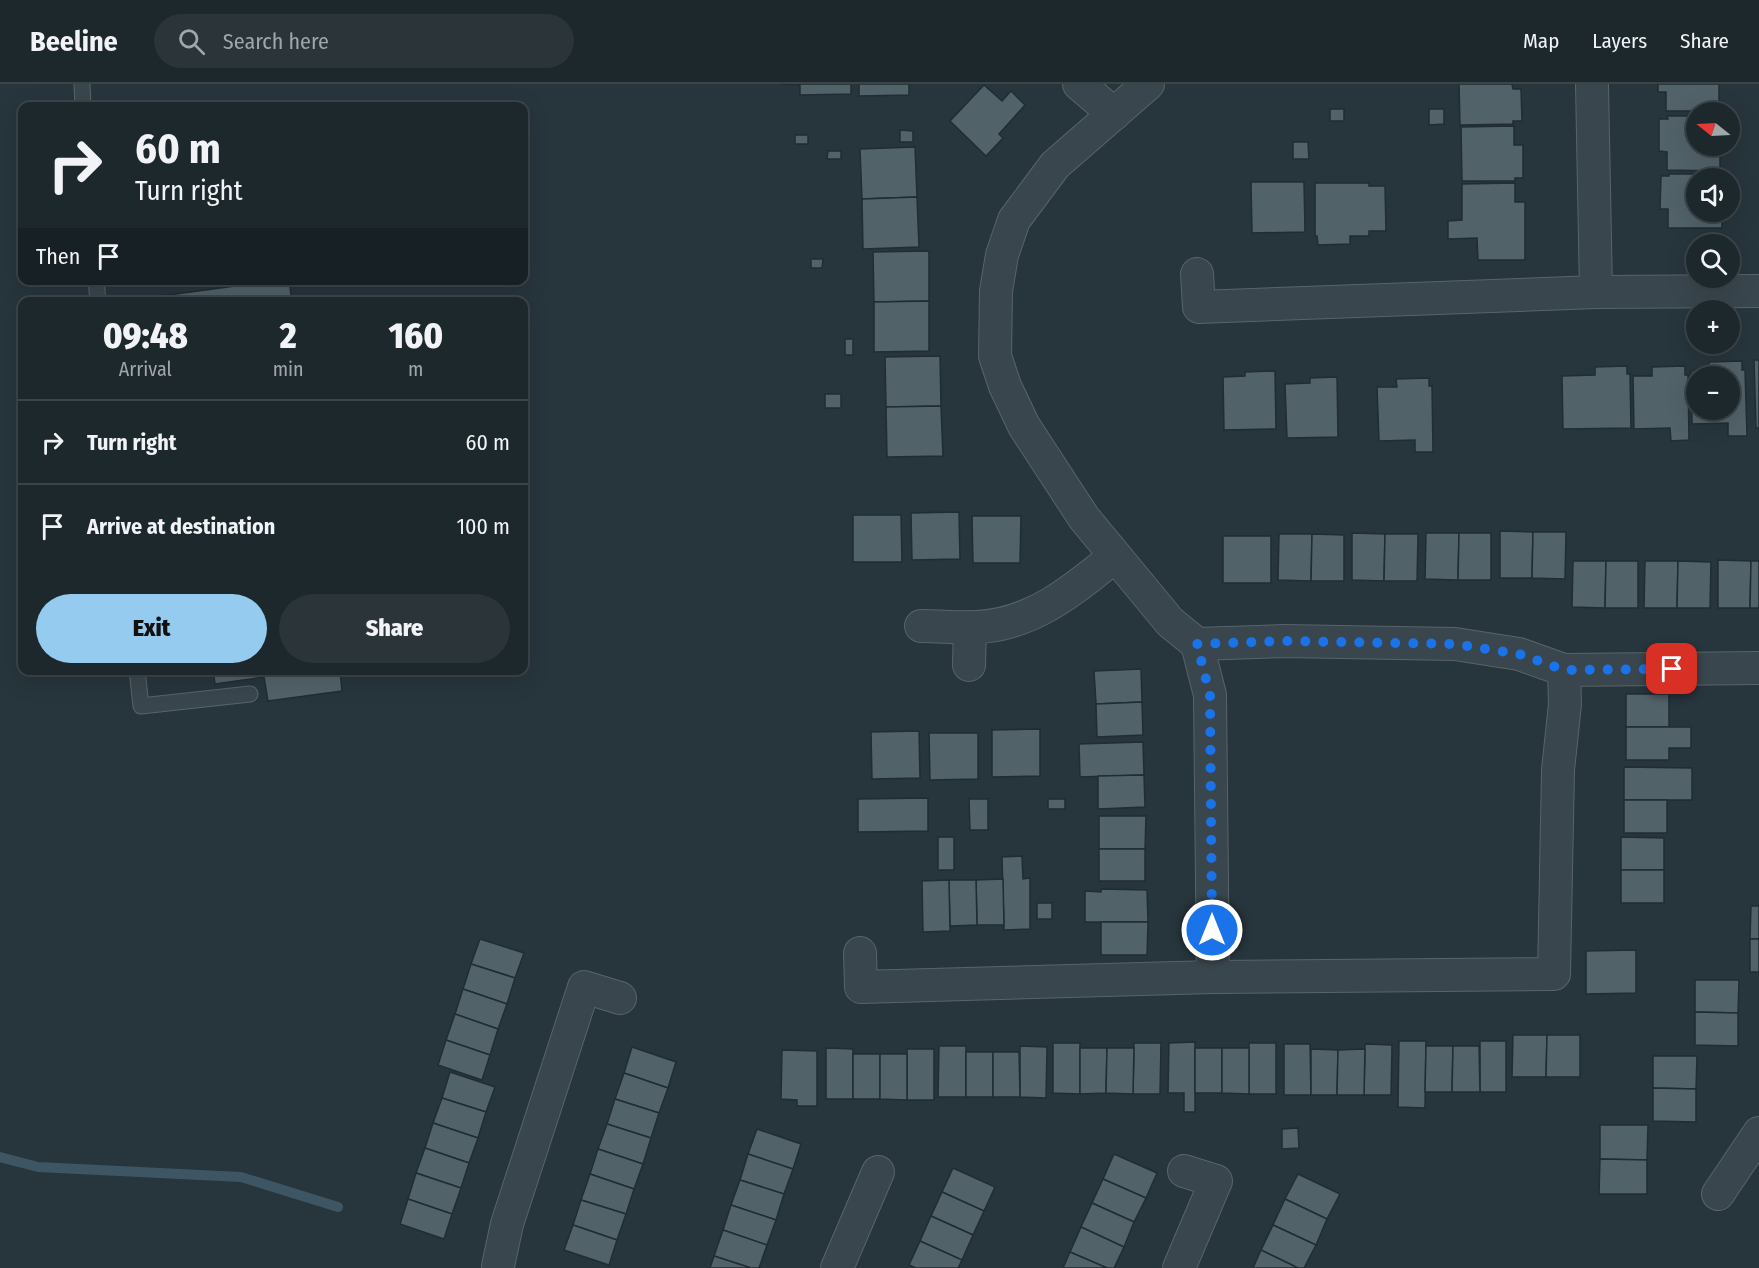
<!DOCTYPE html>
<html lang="en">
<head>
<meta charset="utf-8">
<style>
  body { margin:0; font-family:"Fira Sans Condensed",sans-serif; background:#2a3439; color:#f1f3f6; height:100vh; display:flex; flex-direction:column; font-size:22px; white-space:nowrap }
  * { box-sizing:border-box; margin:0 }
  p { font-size:20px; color:#a0a6aa }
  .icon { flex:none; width:33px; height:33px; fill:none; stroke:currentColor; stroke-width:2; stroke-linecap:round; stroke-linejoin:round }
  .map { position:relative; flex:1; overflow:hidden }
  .panel { position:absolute; left:18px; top:213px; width:510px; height:378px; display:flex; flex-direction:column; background:#1d282d; border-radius:12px; box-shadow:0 6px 24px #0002,0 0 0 2px #3b4449 }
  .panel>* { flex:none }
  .hud { position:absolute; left:18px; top:18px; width:510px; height:183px; border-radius:12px; box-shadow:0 6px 24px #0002,0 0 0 2px #3b4449; background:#1d282d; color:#f1f3f6; overflow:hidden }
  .needle { width:39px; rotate:288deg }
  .fabs { position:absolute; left:1686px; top:18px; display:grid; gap:12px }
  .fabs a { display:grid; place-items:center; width:54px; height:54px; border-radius:50%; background:#1d282d; box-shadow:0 6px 24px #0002,0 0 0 2px #3b4449; font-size:30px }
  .pin { position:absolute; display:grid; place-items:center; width:51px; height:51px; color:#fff; margin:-26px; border-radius:12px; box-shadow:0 3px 9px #0006 }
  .me { position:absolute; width:66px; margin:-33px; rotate:0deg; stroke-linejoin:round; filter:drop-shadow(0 0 4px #0008) }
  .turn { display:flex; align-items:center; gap:21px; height:126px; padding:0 18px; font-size:27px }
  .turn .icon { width:78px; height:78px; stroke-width:2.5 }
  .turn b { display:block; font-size:42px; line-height:51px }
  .then { display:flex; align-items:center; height:57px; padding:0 18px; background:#0003; gap:12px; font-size:22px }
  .eta { display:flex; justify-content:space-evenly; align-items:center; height:102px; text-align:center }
  .eta b { font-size:36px; font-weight:800; line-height:42px }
  .button { display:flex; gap:12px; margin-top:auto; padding:12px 18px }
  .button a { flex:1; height:69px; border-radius:36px; background:#95cbee; color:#111; font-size:24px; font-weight:800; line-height:69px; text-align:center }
  .button a+a { background:#2a3439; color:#f1f3f6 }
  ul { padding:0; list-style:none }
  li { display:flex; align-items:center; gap:18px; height:84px; padding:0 18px; border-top:2px solid #3b4449 }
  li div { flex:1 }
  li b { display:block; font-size:22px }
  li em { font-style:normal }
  header { display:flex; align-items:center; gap:36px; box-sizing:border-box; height:84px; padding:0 30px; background:#1d282d; border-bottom:2px solid #3b4449 }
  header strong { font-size:28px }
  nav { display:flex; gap:33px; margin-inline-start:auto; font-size:21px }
  .search { width:420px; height:54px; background:#2a3439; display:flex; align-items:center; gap:15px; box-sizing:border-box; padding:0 21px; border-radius:33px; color:#a0a6aa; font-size:22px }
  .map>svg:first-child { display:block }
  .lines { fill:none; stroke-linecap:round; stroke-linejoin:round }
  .stream { stroke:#3e5663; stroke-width:10 }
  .building { fill:#526269; stroke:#212d34; stroke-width:1.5; fill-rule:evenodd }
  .lane-casing { stroke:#58646a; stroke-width:17 }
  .street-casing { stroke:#58646a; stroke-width:34 }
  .lane { stroke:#3a464d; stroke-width:15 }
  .street { stroke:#3a464d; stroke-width:32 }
  .route { stroke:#1a73e8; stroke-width:10; stroke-dasharray:0 18 }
</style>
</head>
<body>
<header>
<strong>Beeline</strong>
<div class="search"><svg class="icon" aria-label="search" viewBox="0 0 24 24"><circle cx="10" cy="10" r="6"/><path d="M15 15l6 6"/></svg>Search here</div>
<nav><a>Map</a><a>Layers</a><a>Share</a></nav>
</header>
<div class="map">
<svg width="1759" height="1184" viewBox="0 0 1759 1184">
  <rect width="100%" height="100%" fill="#27353c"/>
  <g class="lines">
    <path class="stream" d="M0,1073L38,1083L241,1093L338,1123"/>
  </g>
  <g class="building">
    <path d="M781,0H851V10L800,11V1Z"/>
    <path d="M859,0H909V11L859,12Z"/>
    <path d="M1459,0H1512L1513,5H1521L1522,37H1513V40L1460,41Z"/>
    <path d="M1658,0H1719V27H1666V8H1658Z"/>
    <path d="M984,1L1002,17L1011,7L1025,21L999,50L1003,54L986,72L950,37Z"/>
    <rect x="1330" y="25" width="14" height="12"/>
    <path d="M1429,25H1444V40L1429,41Z"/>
    <path d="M1667,32H1696V62H1720V87L1667,86V68L1659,67V35H1668Z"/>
    <path d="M1730,41L1738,42V59H1730Z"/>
    <path d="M1514,42V61H1523V94H1515V97H1462L1461,43Z"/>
    <path d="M900,46L913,47V58H900Z"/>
    <rect x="795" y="51" width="13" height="9"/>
    <path d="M1293,58H1308L1309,75H1293Z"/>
    <path d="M915,63L917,113L862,115L860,65Z"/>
    <path d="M828,67H841V75H827Z"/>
    <path d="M1669,90H1722V94H1696V128H1722V144H1668V125H1660L1661,92H1669Z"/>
    <path d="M1251,98H1304L1305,148L1252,149Z"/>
    <path d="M1315,99H1369V102H1385L1386,147H1369V152H1350V160L1318,161L1317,152H1315Z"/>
    <path d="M1515,99V118H1525V176H1478L1477,154L1448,155V137L1462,136V100Z"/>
    <path d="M917,113L919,163L863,165L862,115Z"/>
    <path d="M929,167V217L874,218L873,168Z"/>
    <path d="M811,175H823L822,184H811Z"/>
    <path d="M279,196H289L292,218H162L161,212Z"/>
    <path d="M929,217V267L874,268V218Z"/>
    <rect x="845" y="255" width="8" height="16"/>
    <path d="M940,272L941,322L886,323L885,273Z"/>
    <path d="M1754,276H1759V344H1756Z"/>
    <path d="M1742,277V286H1745L1747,352H1728V339L1692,340L1691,287L1709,286V278ZM1696,292H1730V326H1696Z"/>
    <path d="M1627,282V290H1630L1631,344L1563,345L1562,292L1595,291V283Z"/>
    <path d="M1685,282V291H1688L1689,356L1671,357L1670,344L1634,345L1633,292H1652V283Z"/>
    <path d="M1275,287L1276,345L1224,346L1223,293L1245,292V288Z"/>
    <path d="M1337,293L1338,353L1287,354L1285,300L1310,299V294Z"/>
    <path d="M1429,294V302H1432L1433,368H1415V356L1379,357L1377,303H1397L1396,295Z"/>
    <rect x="825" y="310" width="16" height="14"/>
    <path d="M941,322L943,372L887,373L886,323Z"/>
    <path d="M959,428L960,475L912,476L911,429Z"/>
    <path d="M853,431H901L902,478H853Z"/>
    <path d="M972,432H1021L1020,479H973Z"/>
    <path d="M1500,447L1533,448L1532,494H1500Z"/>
    <path d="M1533,448H1566L1565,495L1532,494Z"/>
    <path d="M1352,449L1385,450L1384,497L1352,496Z"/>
    <path d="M1426,449H1459L1458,496L1425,495Z"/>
    <path d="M1459,449H1491V496H1458Z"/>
    <path d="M1279,450H1312L1311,497L1278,496Z"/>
    <path d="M1312,450L1344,451V497H1311Z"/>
    <path d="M1385,450H1418L1417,497H1384Z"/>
    <rect x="1223" y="452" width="48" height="47"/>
    <path d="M1718,476L1751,477L1750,524H1718Z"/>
    <path d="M1573,477H1606L1605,524L1572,523Z"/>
    <path d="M1606,477H1638V524H1605Z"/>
    <path d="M1645,477H1678L1677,524H1644Z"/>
    <path d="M1678,477L1711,478L1710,524H1677Z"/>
    <path d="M1751,477H1759V524H1750Z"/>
    <path d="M1141,585L1142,618L1096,620L1094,587Z"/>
    <path d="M213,586H340L342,607L268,617L264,593L215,600Z"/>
    <rect x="1626" y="610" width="43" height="33"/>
    <path d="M1142,618L1143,651L1097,653L1096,620Z"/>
    <path d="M1626,643H1691V664H1669V676H1626Z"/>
    <path d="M1040,645V692L992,693V646Z"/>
    <path d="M919,647L920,694L872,695L871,648Z"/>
    <path d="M929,649H978V695L930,696Z"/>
    <path d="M1143,658L1144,691L1080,693L1079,660Z"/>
    <path d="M1624,683L1692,684V716H1624Z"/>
    <path d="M1144,691L1145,723L1098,725V692Z"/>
    <path d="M928,714V747L858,748V715Z"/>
    <path d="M969,715H988V746H970Z"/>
    <rect x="1048" y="715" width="17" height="10"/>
    <rect x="1624" y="716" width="43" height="33"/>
    <path d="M1099,732H1146L1145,765H1099Z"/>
    <rect x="938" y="753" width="16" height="33"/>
    <path d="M1621,753L1664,754V786H1621Z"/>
    <rect x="1099" y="765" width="46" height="32"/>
    <path d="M1022,772L1023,795L1030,794V845L1004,846L1002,773Z"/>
    <rect x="1621" y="786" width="43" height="33"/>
    <path d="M1003,795L1004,841H977L976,796Z"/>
    <path d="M949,796H976L977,841L950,842Z"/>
    <path d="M949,796L950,847L923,848L922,797Z"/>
    <path d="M1101,805L1147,806L1148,838H1085V807L1101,808Z"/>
    <rect x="1037" y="819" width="15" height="16"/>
    <path d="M1751,822H1759V855H1750Z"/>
    <path d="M1101,838H1148L1147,871H1101Z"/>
    <path d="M480,855L524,869L515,894L471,880Z"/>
    <rect x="1750" y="855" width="9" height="33"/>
    <path d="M1636,866V909L1586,910V867Z"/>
    <path d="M471,880L515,894L507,920L463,905Z"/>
    <path d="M1695,896H1739L1738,929L1695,928Z"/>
    <path d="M463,905L507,920L498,945L455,930Z"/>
    <path d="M1695,928L1738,929V962L1695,961Z"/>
    <path d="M455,930L498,945L490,971L446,956Z"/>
    <path d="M1513,951H1547L1546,993H1512Z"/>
    <path d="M1547,951H1580V993H1546Z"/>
    <path d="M446,956L490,971L482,996L438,981Z"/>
    <path d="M1399,957H1426L1425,1024L1398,1023Z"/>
    <rect x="1480" y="957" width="26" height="51"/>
    <path d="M1195,958V1028H1184V1009H1168L1169,959Z"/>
    <path d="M1053,959H1080V1010L1053,1009Z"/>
    <path d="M1134,959H1161L1160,1010H1133Z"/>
    <rect x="1249" y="959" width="27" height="51"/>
    <path d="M1284,960H1310L1311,1011H1284Z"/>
    <path d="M1365,960L1392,961L1391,1011H1364Z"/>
    <path d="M939,962H966V1013H938Z"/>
    <path d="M1020,962L1047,963L1046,1014L1020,1013Z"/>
    <path d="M1426,962H1453L1452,1008H1425Z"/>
    <path d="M1453,962H1479L1480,1008H1452Z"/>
    <path d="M632,963L676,978L668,1004L624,989Z"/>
    <path d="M826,964L853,965V1015H826Z"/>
    <path d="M1080,964H1107L1106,1009L1080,1010Z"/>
    <path d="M1107,964H1134L1133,1010L1106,1009Z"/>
    <rect x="1195" y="964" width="27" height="45"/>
    <path d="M1222,964H1249V1010L1222,1009Z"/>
    <rect x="907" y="965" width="27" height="51"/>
    <path d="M1311,965L1338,966L1337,1011H1311Z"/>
    <path d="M1365,965L1364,1011H1337L1338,966Z"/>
    <path d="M782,966L817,967V1022H797V1016L781,1015Z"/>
    <rect x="966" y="968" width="27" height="45"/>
    <path d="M993,968H1019L1020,1013H993Z"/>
    <rect x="853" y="970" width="27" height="45"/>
    <path d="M880,970H907V1016L880,1015Z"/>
    <path d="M1653,972H1697L1696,1005L1653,1004Z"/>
    <path d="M450,988L495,1003L486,1028L442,1014Z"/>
    <path d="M624,989L668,1004L659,1029L615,1015Z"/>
    <path d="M1653,1004L1696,1005V1038L1653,1037Z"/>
    <path d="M442,1014L486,1028L478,1054L433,1039Z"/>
    <path d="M615,1015L659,1029L651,1054L607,1040Z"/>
    <path d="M433,1039L478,1054L469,1079L425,1064Z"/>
    <path d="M607,1040L651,1054L643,1080L598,1065Z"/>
    <path d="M1600,1041H1648L1647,1076L1600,1075Z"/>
    <path d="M1298,1044L1299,1064L1282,1065V1045Z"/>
    <path d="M757,1045L801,1060L793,1085L748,1070Z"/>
    <path d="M425,1064L469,1079L461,1104L416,1089Z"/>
    <path d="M598,1065L643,1080L634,1105L590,1090Z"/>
    <path d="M748,1070L793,1085L784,1110L740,1096Z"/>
    <path d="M1114,1070L1157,1089L1146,1114L1103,1095Z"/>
    <path d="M1600,1075L1647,1076V1110H1599Z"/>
    <path d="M953,1084L995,1103L984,1127L942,1108Z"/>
    <path d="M416,1089L461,1104L452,1130L408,1115Z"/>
    <path d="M590,1090L634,1105L626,1130L581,1116Z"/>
    <path d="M1298,1090L1340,1110L1327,1135L1285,1115Z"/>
    <path d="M1103,1095L1146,1114L1134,1138L1092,1119Z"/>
    <path d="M740,1096L784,1110L776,1136L731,1121Z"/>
    <path d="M942,1108L984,1127L973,1151L931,1132Z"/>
    <path d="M408,1115L452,1130L444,1155L400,1140Z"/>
    <path d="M1285,1115L1327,1135L1316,1161L1273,1141Z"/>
    <path d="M581,1116L626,1130L617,1156L573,1141Z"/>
    <path d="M1092,1119L1134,1138L1124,1163L1081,1143Z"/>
    <path d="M731,1121L776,1136L767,1161L723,1146Z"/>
    <path d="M931,1132L973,1151L962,1176L920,1157Z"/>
    <path d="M573,1141L617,1156L609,1181L564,1166Z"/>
    <path d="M1273,1141L1316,1161L1304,1184H1298L1261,1166Z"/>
    <path d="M1081,1143L1124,1163L1114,1184H1107L1070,1168Z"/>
    <path d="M723,1146L767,1161L759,1184H751L714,1172Z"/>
    <path d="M920,1157L962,1176L958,1184H916L909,1181Z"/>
    <path d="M1261,1166L1298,1184H1253Z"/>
    <path d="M1070,1168L1107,1184H1063Z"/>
    <path d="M714,1172L751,1184H710Z"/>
  </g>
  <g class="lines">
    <defs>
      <g id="lane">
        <path d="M82,0L83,22"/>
        <path d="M96,196L98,218"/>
        <path d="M137,586L141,622L250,610"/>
      </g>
      <g id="street">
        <path d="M1079,0L1114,30"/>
        <path d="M1148,0L1055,81L1014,136L1002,171L996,207L995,272L1005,302L1024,342L1084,434L1170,538L1197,560L1285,557L1455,560L1519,570L1564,586L1759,584"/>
        <path d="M1197,190L1199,223L1596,208L1592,0"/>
        <path d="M1596,208L1759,207"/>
        <path d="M921,542C940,542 959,544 977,543C1032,541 1075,505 1115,472"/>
        <path d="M1197,560L1210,611L1213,893"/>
        <path d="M969,581L970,543"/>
        <path d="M860,869L861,903L1213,893L1554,890L1558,686L1565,620L1564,586"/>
        <path d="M1718,1110L1759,1049"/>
        <path d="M498,1182L507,1140L584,903L620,914"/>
        <path d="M837,1184L878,1088"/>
        <path d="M1179,1184L1216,1097L1184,1087"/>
      </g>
    </defs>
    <use href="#lane" class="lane-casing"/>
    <use href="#street" class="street-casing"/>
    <use href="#lane" class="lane"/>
    <use href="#street" class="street"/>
  </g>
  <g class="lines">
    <path class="route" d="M1212,846L1210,611L1197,560L1285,557L1455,560L1519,570L1564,586L1672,585"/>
  </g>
</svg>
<div class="fabs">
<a><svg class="needle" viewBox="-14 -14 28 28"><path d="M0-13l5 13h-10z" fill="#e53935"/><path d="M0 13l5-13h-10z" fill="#a0a6aa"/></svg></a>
<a><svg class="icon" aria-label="sound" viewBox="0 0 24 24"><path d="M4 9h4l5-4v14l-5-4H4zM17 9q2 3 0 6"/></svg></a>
<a><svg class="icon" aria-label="search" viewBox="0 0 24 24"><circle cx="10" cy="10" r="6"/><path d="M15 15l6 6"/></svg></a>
<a>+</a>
<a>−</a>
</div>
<div class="pin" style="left:1672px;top:585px;background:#d93025"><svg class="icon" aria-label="arrive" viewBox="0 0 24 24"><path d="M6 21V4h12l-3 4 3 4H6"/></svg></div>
<svg class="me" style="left:1212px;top:846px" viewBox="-20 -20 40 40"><circle r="17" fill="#1a73e8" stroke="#fff" stroke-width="3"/><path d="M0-11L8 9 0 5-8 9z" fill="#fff"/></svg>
<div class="hud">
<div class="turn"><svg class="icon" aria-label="right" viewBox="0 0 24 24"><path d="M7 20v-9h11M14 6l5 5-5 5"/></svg><div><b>60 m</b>Turn right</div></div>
<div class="then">Then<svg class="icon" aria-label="arrive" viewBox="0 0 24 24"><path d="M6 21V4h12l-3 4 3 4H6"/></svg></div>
</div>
<section class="panel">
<div class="eta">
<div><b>09:48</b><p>Arrival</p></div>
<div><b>2</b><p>min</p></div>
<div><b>160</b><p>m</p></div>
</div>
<ul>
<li><svg class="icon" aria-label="right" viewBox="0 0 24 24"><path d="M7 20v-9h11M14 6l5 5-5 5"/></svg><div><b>Turn right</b></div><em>60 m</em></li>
<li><svg class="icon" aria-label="arrive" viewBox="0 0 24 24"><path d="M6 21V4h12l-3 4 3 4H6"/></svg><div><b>Arrive at destination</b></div><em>100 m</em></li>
</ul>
<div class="button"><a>Exit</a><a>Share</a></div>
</section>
</div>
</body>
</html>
